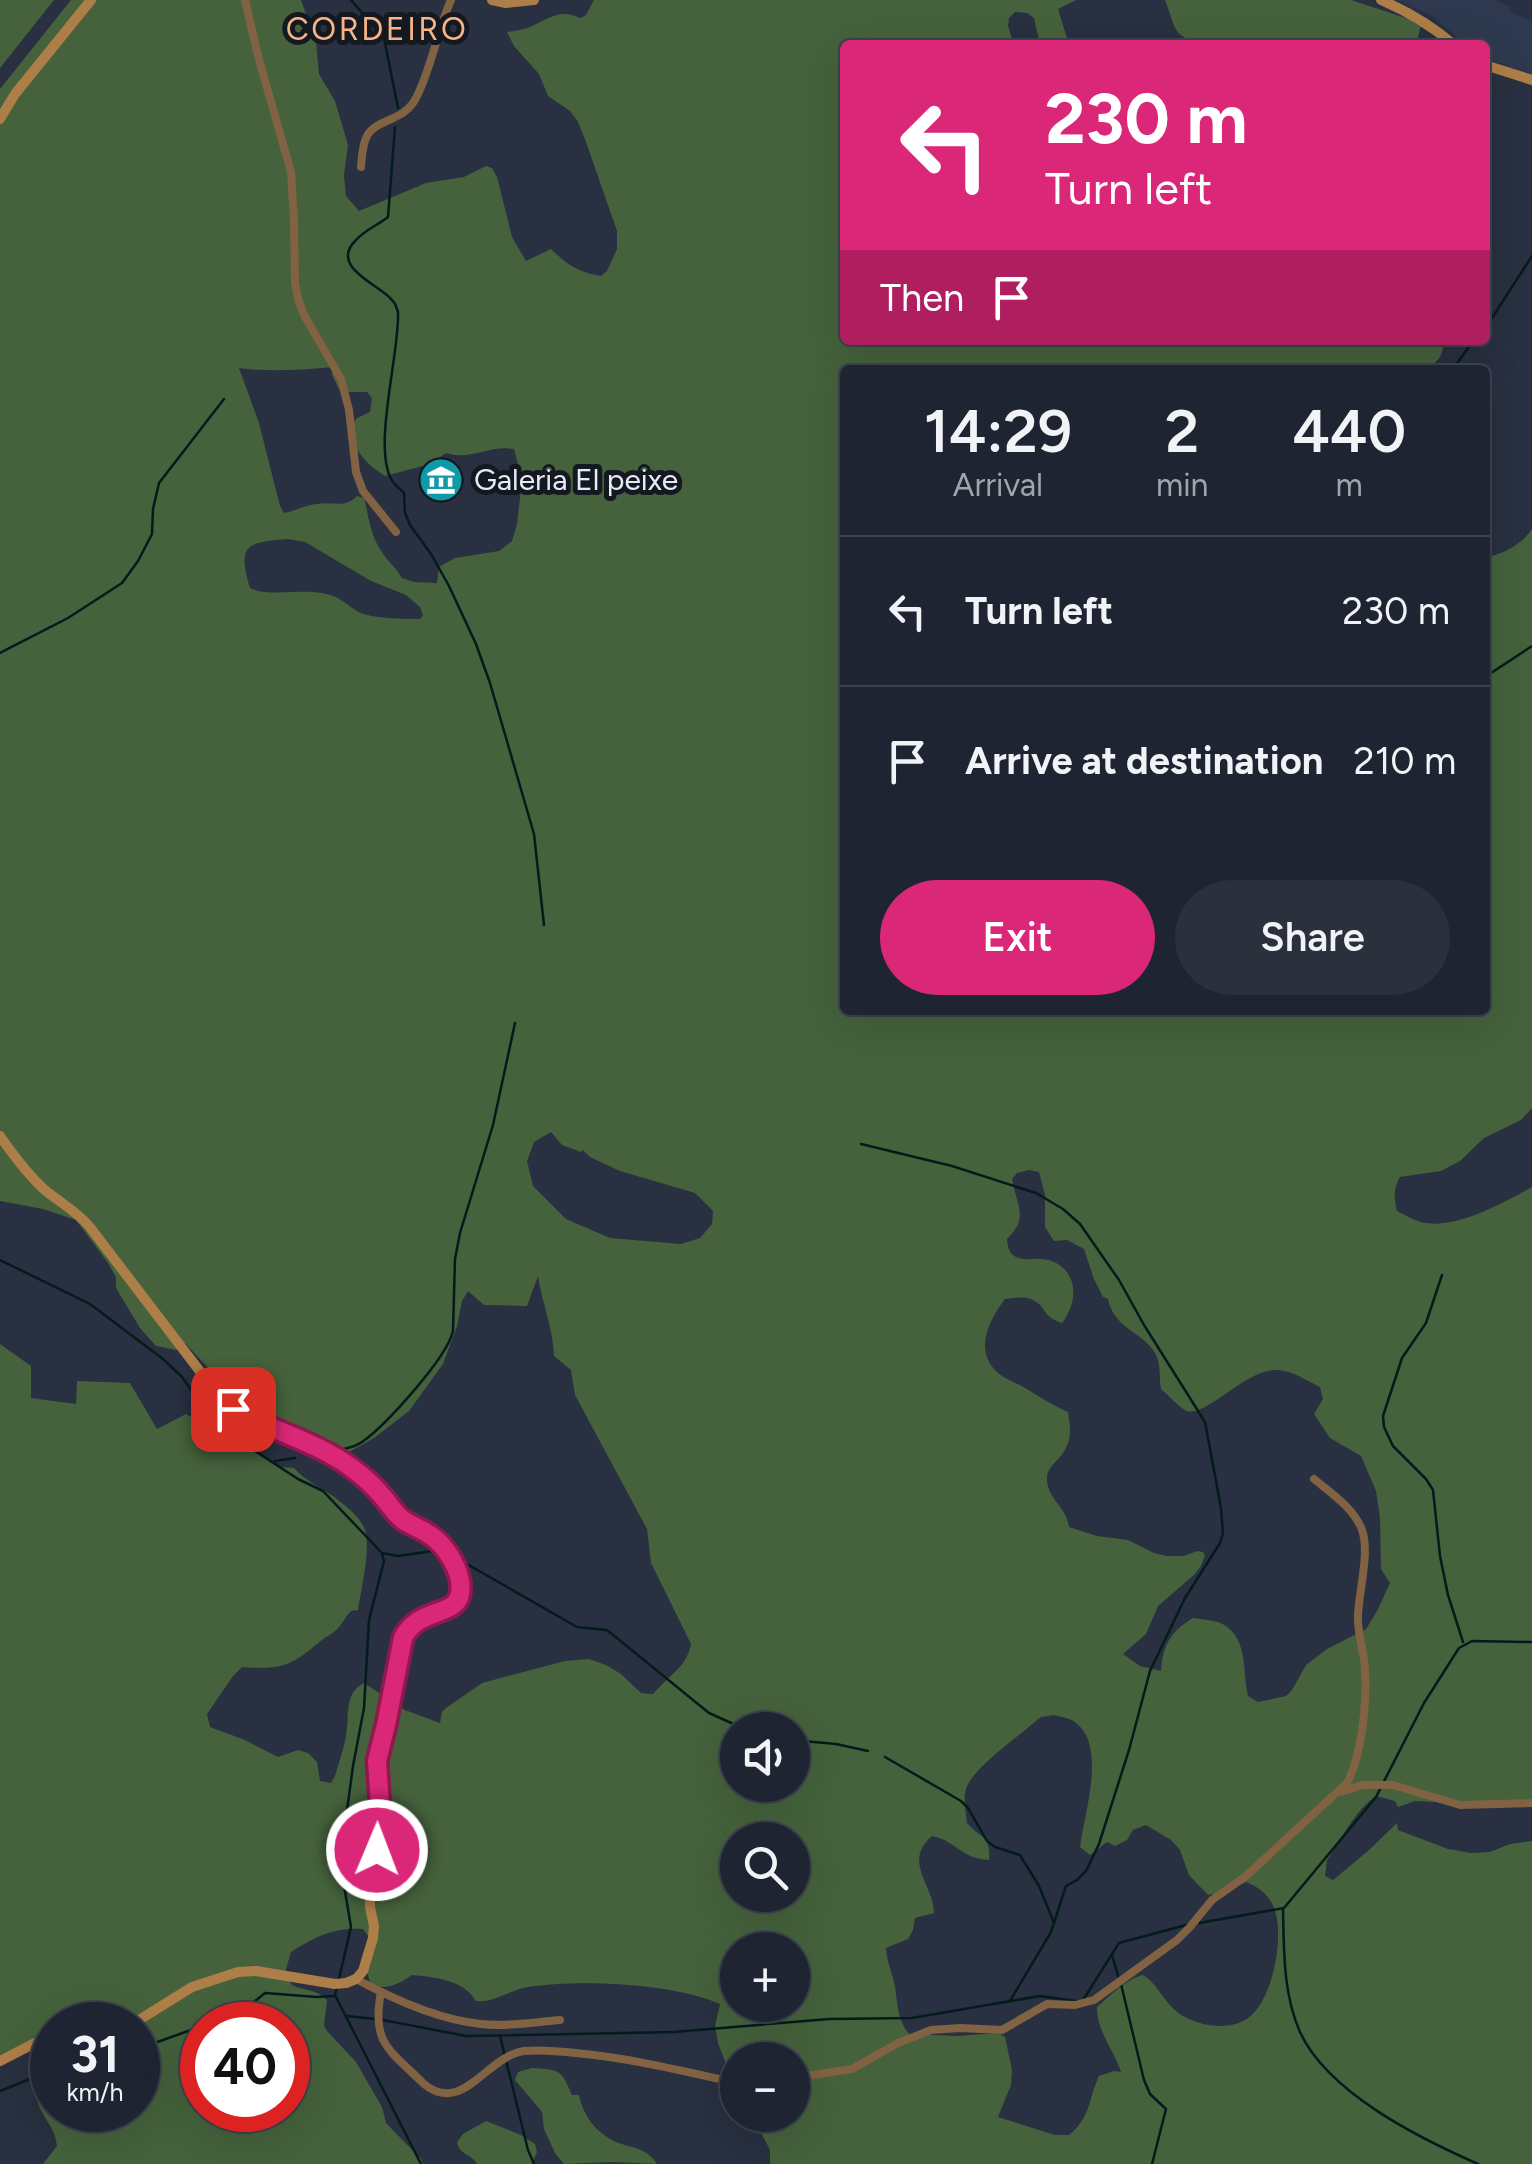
<!DOCTYPE html>
<html lang="en">
<head>
<meta charset="utf-8">
<style>
  body { margin:0; font-family:Figtree,sans-serif; background:#2b303d; color:#f1f3f6; height:100vh; display:flex; flex-direction:column; font-size:38px; white-space:nowrap }
  * { box-sizing:border-box; margin:0 }
  p { font-size:32px; color:#a1a4ab }
  .icon { flex:none; width:55px; height:55px; fill:none; stroke:currentColor; stroke-width:2; stroke-linecap:round; stroke-linejoin:round }
  .map { position:relative; flex:1; overflow:hidden }
  .side { position:absolute; left:840px; top:365px; width:650px; height:650px; display:flex; flex-direction:column; background:#1e2431; border-radius:10px; box-shadow:0 10px 40px #0002,0 0 0 2px #3c414d }
  .side>* { flex:none }
  .hud { position:absolute; left:840px; top:40px; width:650px; height:305px; border-radius:10px; box-shadow:0 10px 40px #0002,0 0 0 2px #3c414d; background:#db2777; color:#fff; overflow:hidden }
  .fabs { position:absolute; left:720px; top:1712px; display:grid; gap:20px }
  .fabs a { display:grid; place-items:center; width:90px; height:90px; border-radius:50%; background:#1e2431; box-shadow:0 10px 40px #0002,0 0 0 2px #3c414d; font-size:50px }
  .speed { position:absolute; left:30px; top:2002px; display:flex; gap:20px; font-size:50px; font-weight:700; text-align:center }
  .speed>* { display:grid; place-content:center; width:130px; height:130px; border-radius:50%; background:#1e2431; box-shadow:0 10px 40px #0002,0 0 0 2px #3c414d; line-height:1 }
  .speed small { font-size:25px; font-weight:400 }
  .speed .limit { border:15px solid #d22; background:#fff; color:#111 }
  .pin { position:absolute; display:grid; place-items:center; width:85px; height:85px; color:#fff; margin:-42px; border-radius:20px; box-shadow:0 5px 15px #0006 }
  .me { position:absolute; width:110px; margin:-55px; rotate:1deg; stroke-linejoin:round; filter:drop-shadow(0 0 8px #0008) }
  .turn { display:flex; align-items:center; gap:35px; height:210px; padding:0 40px; font-size:45px }
  .turn .icon { width:130px; height:130px; stroke-width:2.5 }
  .turn b { display:block; font-size:70px; line-height:85px }
  .then { display:flex; align-items:center; height:95px; padding:0 40px; background:#0003; gap:20px; font-size:38px }
  .eta { display:flex; justify-content:space-evenly; align-items:center; height:170px; text-align:center }
  .eta b { font-size:60px; font-weight:600; line-height:70px }
  .action { display:flex; gap:20px; margin-top:auto; padding:20px 40px }
  .action a { flex:1; height:115px; border-radius:60px; background:#db2777; color:#fff; font-size:40px; font-weight:600; line-height:115px; text-align:center }
  .action a+a { background:#2b303d; color:#f1f3f6 }
  ul { padding:0; list-style:none }
  li { display:flex; align-items:center; gap:30px; height:150px; padding:0 40px; border-top:2px solid #3c414d }
  li div { flex:1 }
  li b { display:block; font-size:38px }
  li em { font-style:normal }
  .map>svg:first-child { display:block }
  .built { fill:#2e394f }
  .green { fill:#45623c; fill-rule:evenodd }
  .lines { fill:none; stroke-linecap:round; stroke-linejoin:round }
  .stream { stroke:#041b1c; stroke-width:2.5 }
  .street { stroke:#816242; stroke-width:8 }
  .secondary { stroke:#ae7e48; stroke-width:10 }
  .route-casing { stroke:#8e194d; stroke-width:25 }
  .route { stroke:#db2777; stroke-width:18 }
  .labels { text-anchor:middle; stroke-width:10; stroke-linejoin:round; paint-order:stroke }
  .poi-label { font-size:30px; fill:#e6ebf6; stroke:#141820; text-anchor:start }
  .neighbourhood-label { font-size:32px; letter-spacing:2.5px; fill:#f8b386; stroke:#141820 }
</style>
</head>
<body>
<div class="map">
<svg width="1532" height="2164" viewBox="0 0 1532 2164">
  <rect width="100%" height="100%" fill="#283041"/>
  <path class="built" d="M1398,0H1495L1511,7L1510,12L1532,21V75L1485,58V45H1466L1432,16Z"/>
  <g class="green">
    <path d="M0,0H54L0,68Z"/>
    <path d="M71,0H301L316,42L319,74L335,101L348,145L344,175L346,196L359,211L426,183L464,177L486,166L492,168L497,177L512,237L526,261L551,249C568,265 577,272 601,276L607,271L617,249V231L586,142L578,122L570,111L548,96L539,74L514,46L507,32C515,31 524,30 532,26C551,17 561,9 580,18L586,15L594,0H1076L1058,9L1067,38L1066,45H1040L1034,18L1027,13L1015,12L1009,18L1008,26L1014,45H845V340H1440L1443,349L1440,357L1429,370H845V1010H1485V558C1504,553 1521,545 1532,529V1108L1521,1120L1484,1138L1460,1161L1441,1171L1400,1177C1393,1190 1394,1197 1397,1211C1407,1216 1416,1222 1427,1223C1459,1228 1505,1202 1532,1187V1799L1473,1804L1415,1801L1398,1807L1395,1801L1376,1796C1355,1810 1342,1839 1327,1860L1325,1876L1333,1880L1369,1850L1397,1823L1398,1830L1448,1849L1471,1853L1490,1852L1510,1844L1532,1841V2164H770V2150L752,2115H792V2060H738L737,2105L735,2103L736,2090L718,2043L715,2026L720,2004C673,1983 578,1979 528,1987C509,1990 495,2003 476,2001C464,1980 434,1977 412,1975C400,1984 383,1992 370,1983L366,1966L371,1940L363,1929C334,1927 315,1937 291,1952L285,1973L292,1985C305,1991 316,1989 327,2000L324,2026L327,2031L356,2062L382,2107L386,2123L421,2159L423,2164H43L57,2146C55,2126 42,2118 37,2100L52,2092V2110H138V2025H52V2044L35,2045L0,2063V1344L31,1366V1398L76,1404L77,1381L130,1383L157,1429L186,1414L281,1467L294,1468C305,1480 319,1487 333,1496C343,1504 361,1517 365,1530C371,1550 361,1589 358,1610L351,1611C345,1617 342,1625 336,1630C332,1634 327,1636 323,1639C291,1666 284,1670 242,1667L233,1676L207,1714L210,1727L245,1740L278,1757L298,1750L308,1753L317,1762L320,1781L331,1783L335,1776C339,1762 344,1749 346,1735C350,1715 343,1694 364,1683L405,1710L440,1723L442,1712L446,1708L482,1683L565,1661L589,1659L606,1665L621,1674L641,1693L653,1694C668,1676 687,1667 691,1644L651,1563L647,1529L575,1395L571,1370L554,1356C553,1328 542,1303 538,1276L527,1306L484,1305L468,1291L462,1301L457,1326L443,1364L409,1411L374,1438L335,1460L293,1442L275,1424L229,1390L185,1343L176,1350L156,1346L140,1328L116,1288V1277L108,1263L76,1220L43,1209L0,1201V89ZM333,367L332,375L339,389L346,392H367L372,398L370,412L357,418L352,424C352,450 364,462 385,476L430,464L446,453C472,461 488,445 514,449L522,480L517,524L512,541L499,551L455,558L439,567L437,583L414,582L402,578C396,567 388,562 382,552C370,536 369,516 364,498L357,496C344,509 333,501 317,504C306,505 295,511 284,513L280,506L259,423L239,368C269,372 302,370 333,367ZM288,539L305,542L371,581L406,595L420,607L423,615L420,619C404,619 371,619 357,611C342,602 341,596 321,593C299,589 268,597 250,588C237,545 246,542 288,539ZM551,1132L562,1145L581,1152L583,1150L590,1157L620,1171L695,1193L713,1211L712,1224L700,1238L681,1244L610,1238L566,1219L533,1186L527,1161L534,1142ZM1029,1170L1039,1172L1045,1195V1227L1054,1241L1067,1240L1084,1249L1094,1279L1103,1297L1108,1299C1114,1330 1145,1332 1156,1355C1161,1365 1159,1378 1161,1389C1168,1395 1177,1405 1185,1410C1203,1421 1245,1369 1276,1370C1292,1370 1307,1381 1320,1387L1323,1399L1314,1414L1330,1438L1361,1456L1376,1491L1380,1518L1381,1569L1390,1583L1377,1611L1366,1629L1327,1649L1306,1665L1292,1690L1286,1696L1258,1702L1248,1696C1242,1670 1249,1634 1218,1622C1210,1620 1201,1619 1193,1618C1170,1632 1163,1645 1161,1671L1140,1666L1123,1654L1146,1634L1158,1606L1194,1575L1201,1566L1205,1555L1203,1552L1197,1551L1184,1556H1166L1154,1553L1128,1540L1097,1536L1069,1527C1067,1507 1046,1498 1047,1477C1048,1468 1054,1464 1060,1457C1072,1443 1071,1430 1068,1412C1052,1405 1040,1397 1025,1388C1017,1383 1004,1379 997,1372C973,1349 990,1319 1005,1299C1014,1298 1025,1296 1033,1300C1047,1307 1041,1316 1062,1323C1078,1303 1079,1272 1052,1261C1035,1254 1009,1270 1007,1239C1030,1217 1016,1205 1012,1179L1017,1173ZM1054,1715C1061,1717 1071,1718 1076,1723C1107,1746 1084,1814 1080,1847L1090,1855L1107,1842L1115,1846L1127,1840L1133,1830L1146,1825L1171,1840L1180,1850L1189,1875L1208,1895L1220,1893L1246,1882C1259,1887 1269,1895 1274,1908C1285,1936 1273,2000 1248,2018C1232,2030 1204,2027 1187,2018C1165,2008 1159,1984 1143,1975C1124,1980 1111,1995 1097,2007C1096,2030 1114,2050 1121,2072L1114,2071L1099,2076C1088,2100 1091,2117 1069,2135H1055L998,2117L1011,2085L1012,2070L1005,2037L998,2033L957,2036L909,2034C897,2018 898,2005 895,1987C893,1973 887,1964 886,1948L908,1939L913,1930L915,1918L934,1913C934,1885 902,1862 932,1836C955,1840 961,1859 989,1860C991,1835 981,1839 967,1823C966,1812 963,1800 966,1789C972,1769 1014,1740 1031,1725L1041,1717ZM738,1730H792V1785H738ZM738,1840H792V1895H738ZM738,1950H792V2005H738ZM202,2025H288V2110H202Z"/>
    <path d="M1165,0H1351L1421,23V25L1416,45H1206C1171,36 1177,31 1165,0Z"/>
    <path d="M532,2068C560,2070 561,2069 572,2095H579C583,2115 595,2132 614,2141C631,2149 646,2146 657,2164L612,2162L564,2164L555,2153L544,2129L542,2112L515,2080L518,2072Z"/>
    <path d="M486,2121L521,2135L535,2144L537,2152L532,2164H477C472,2154 459,2155 457,2142L463,2134Z"/>
  </g>
  <g class="lines">
    <g class="stream">
      <path d="M351,0L384,38L398,108"/>
      <path d="M395,127L388,217C378,225 365,230 356,240C329,266 377,284 390,298C396,304 395,304 398,312C400,353 371,451 393,482C396,486 400,489 404,493L405,513L410,525L431,554L449,586L476,644L490,683L534,834L544,925"/>
      <path d="M1492,318L1532,256"/>
      <path d="M1485,326L1488,323"/>
      <path d="M1452,370L1474,340"/>
      <path d="M0,653L68,618L122,583L138,561L152,534L153,509L159,483L224,399"/>
      <path d="M1485,677L1532,646"/>
      <path d="M861,1144L952,1166L1036,1193L1063,1209L1080,1224L1119,1280L1144,1325L1205,1422L1221,1508L1223,1533L1220,1543L1185,1598L1150,1671L1129,1750L1099,1844L1086,1871L1077,1880L1066,1886L1051,1932L1010,2001"/>
      <path d="M0,1260L90,1304L163,1359L182,1377L217,1426L298,1479L323,1491L382,1553L398,1556L433,1551L441,1552"/>
      <path d="M1442,1275L1426,1323L1402,1358L1383,1416L1384,1427L1393,1446L1426,1479L1433,1490L1440,1556L1448,1595L1463,1642"/>
      <path d="M339,1450C348,1448 355,1447 362,1442C385,1426 447,1358 453,1331L455,1259L460,1233L493,1125L515,1023"/>
      <path d="M275,1461L295,1458"/>
      <path d="M453,1556L577,1627L607,1630L709,1713L747,1730"/>
      <path d="M792,1740L836,1744L868,1751"/>
      <path d="M885,1757L961,1801L968,1808L987,1841L995,1847L1020,1855L1039,1886L1054,1923"/>
      <path d="M1283,1910C1284,1950 1283,1994 1300,2032C1328,2093 1419,2138 1478,2164"/>
      <path d="M1199,1923L1284,1908L1376,1797L1424,1703L1459,1648L1472,1641L1532,1642"/>
      <path d="M1112,1955L1118,1976"/>
      <path d="M339,1979L351,1927L340,1862L353,1766L364,1708L369,1620L384,1561L382,1554"/>
      <path d="M1121,1984L1144,2080L1150,2094L1166,2109L1152,2164"/>
      <path d="M337,1987L335,1995L421,2164"/>
      <path d="M1083,2000L1119,1943L1186,1925"/>
      <path d="M347,2016L375,2019"/>
      <path d="M383,2020L466,2036L674,2032L829,2019L912,2018L1040,1996L1076,2001"/>
      <path d="M206,2025L240,2013L265,1993L317,1997L334,1996"/>
      <path d="M500,2036L528,2150L534,2164"/>
      <path d="M138,2049L202,2026"/>
      <path d="M0,2091L52,2070"/>
    </g>
    <g class="street">
      <path d="M245,0L258,56L291,172L294,221L295,283L298,299L304,315L341,379L349,410L356,472L363,491L396,532"/>
      <path d="M361,167C362,157 362,145 367,136C377,118 404,122 416,98C432,67 437,31 451,0"/>
      <path d="M1341,1792L1362,1785H1393L1460,1805L1532,1803"/>
      <path d="M356,1979C393,1999 439,2020 481,2024C507,2027 535,2022 560,2020"/>
      <path d="M381,1992C371,2044 390,2050 424,2084C462,2116 487,2056 524,2051C544,2049 566,2052 585,2054C634,2059 681,2071 729,2081H738"/>
      <path d="M792,2078L852,2069L898,2043L931,2030L960,2028L1002,2030L1047,2004L1075,2005L1094,2000L1177,1940L1190,1927L1212,1900L1246,1876L1347,1783C1362,1755 1367,1702 1365,1669C1364,1651 1357,1633 1358,1615C1359,1591 1370,1552 1362,1530C1354,1508 1331,1493 1314,1479"/>
    </g>
    <g class="secondary">
      <path d="M492,0L506,3L534,0"/>
      <path d="M1381,0C1409,12 1431,25 1454,45"/>
      <path d="M1485,65L1532,80"/>
      <path d="M0,119L15,94L91,0"/>
      <path d="M0,1136C14,1156 28,1175 46,1191C61,1203 76,1211 89,1226L218,1395L233,1409L246,1417L348,1465L371,1484L396,1514L429,1534L443,1547L454,1565L460,1588V1597L455,1605L443,1611L426,1615L415,1621L409,1627L403,1637L386,1725L377,1761L381,1821L370,1888V1907L374,1926L373,1938L363,1971L356,1979L346,1983L335,1984L256,1971L238,1972L192,1987L139,2020L123,2025"/>
      <path d="M0,2061L33,2044L52,2038"/>
    </g>
  </g>
  <g class="lines">
    <defs>
      <path id="route" d="M233,1409C270,1430 316,1442 349,1466C362,1475 374,1486 383,1497C390,1505 395,1514 403,1520C412,1526 422,1529 430,1535C446,1545 464,1574 460,1594C456,1617 418,1607 403,1638L386,1725L377,1761L381,1821L377,1850"/>
    </defs>
    <use href="#route" class="route-casing"/>
    <use href="#route" class="route"/>
  </g>
  <defs>
    <symbol id="museum-disc" viewBox="-11 -11 22 22"><circle r="9.5" fill="#0f9aa8" stroke="#141820"/><path d="M0-6L6-3V-2H-6V-3ZM-5-1h2V3h-2ZM-1-1h2V3h-2ZM3-1h2V3H3ZM-6 4H6V6H-6Z" fill="#fff"/></symbol>
  </defs>
  <g fill-rule="evenodd">
    <use href="#museum-disc" x="416" y="455" width="50" height="50"/>
  </g>
  <g class="labels">
    <g class="poi-label">
      <text x="474" y="490">Galeria El peixe</text>
    </g>
    <g class="neighbourhood-label">
      <text x="377" y="40">CORDEIRO</text>
    </g>
  </g>
</svg>
<div class="fabs">
<a><svg class="icon" aria-label="sound" viewBox="0 0 24 24"><path d="M4 9h4l5-4v14l-5-4H4zM17 9q2 3 0 6"/></svg></a>
<a><svg class="icon" aria-label="search" viewBox="0 0 24 24"><circle cx="10" cy="10" r="6"/><path d="M15 15l6 6"/></svg></a>
<a>+</a>
<a>−</a>
</div>
<div class="speed"><div>31<small>km/h</small></div><div class="limit">40</div></div>
<div class="pin" style="left:233px;top:1409px;background:#d93025"><svg class="icon" aria-label="arrive" viewBox="0 0 24 24"><path d="M6 21V4h12l-3 4 3 4H6"/></svg></div>
<svg class="me" style="left:377px;top:1850px" viewBox="-20 -20 40 40"><circle r="17" fill="#db2777" stroke="#fff" stroke-width="3"/><path d="M0-11L8 9 0 5-8 9z" fill="#fff"/></svg>
<div class="hud">
<div class="turn"><svg class="icon" aria-label="left" viewBox="0 0 24 24"><path d="M17 20v-9H6M10 6l-5 5 5 5"/></svg><div><b>230 m</b>Turn left</div></div>
<div class="then">Then<svg class="icon" aria-label="arrive" viewBox="0 0 24 24"><path d="M6 21V4h12l-3 4 3 4H6"/></svg></div>
</div>
<section class="side">
<div class="eta">
<div><b>14:29</b><p>Arrival</p></div>
<div><b>2</b><p>min</p></div>
<div><b>440</b><p>m</p></div>
</div>
<ul>
<li><svg class="icon" aria-label="left" viewBox="0 0 24 24"><path d="M17 20v-9H6M10 6l-5 5 5 5"/></svg><div><b>Turn left</b></div><em>230 m</em></li>
<li><svg class="icon" aria-label="arrive" viewBox="0 0 24 24"><path d="M6 21V4h12l-3 4 3 4H6"/></svg><div><b>Arrive at destination</b></div><em>210 m</em></li>
</ul>
<div class="action"><a>Exit</a><a>Share</a></div>
</section>
</div>
</body>
</html>
